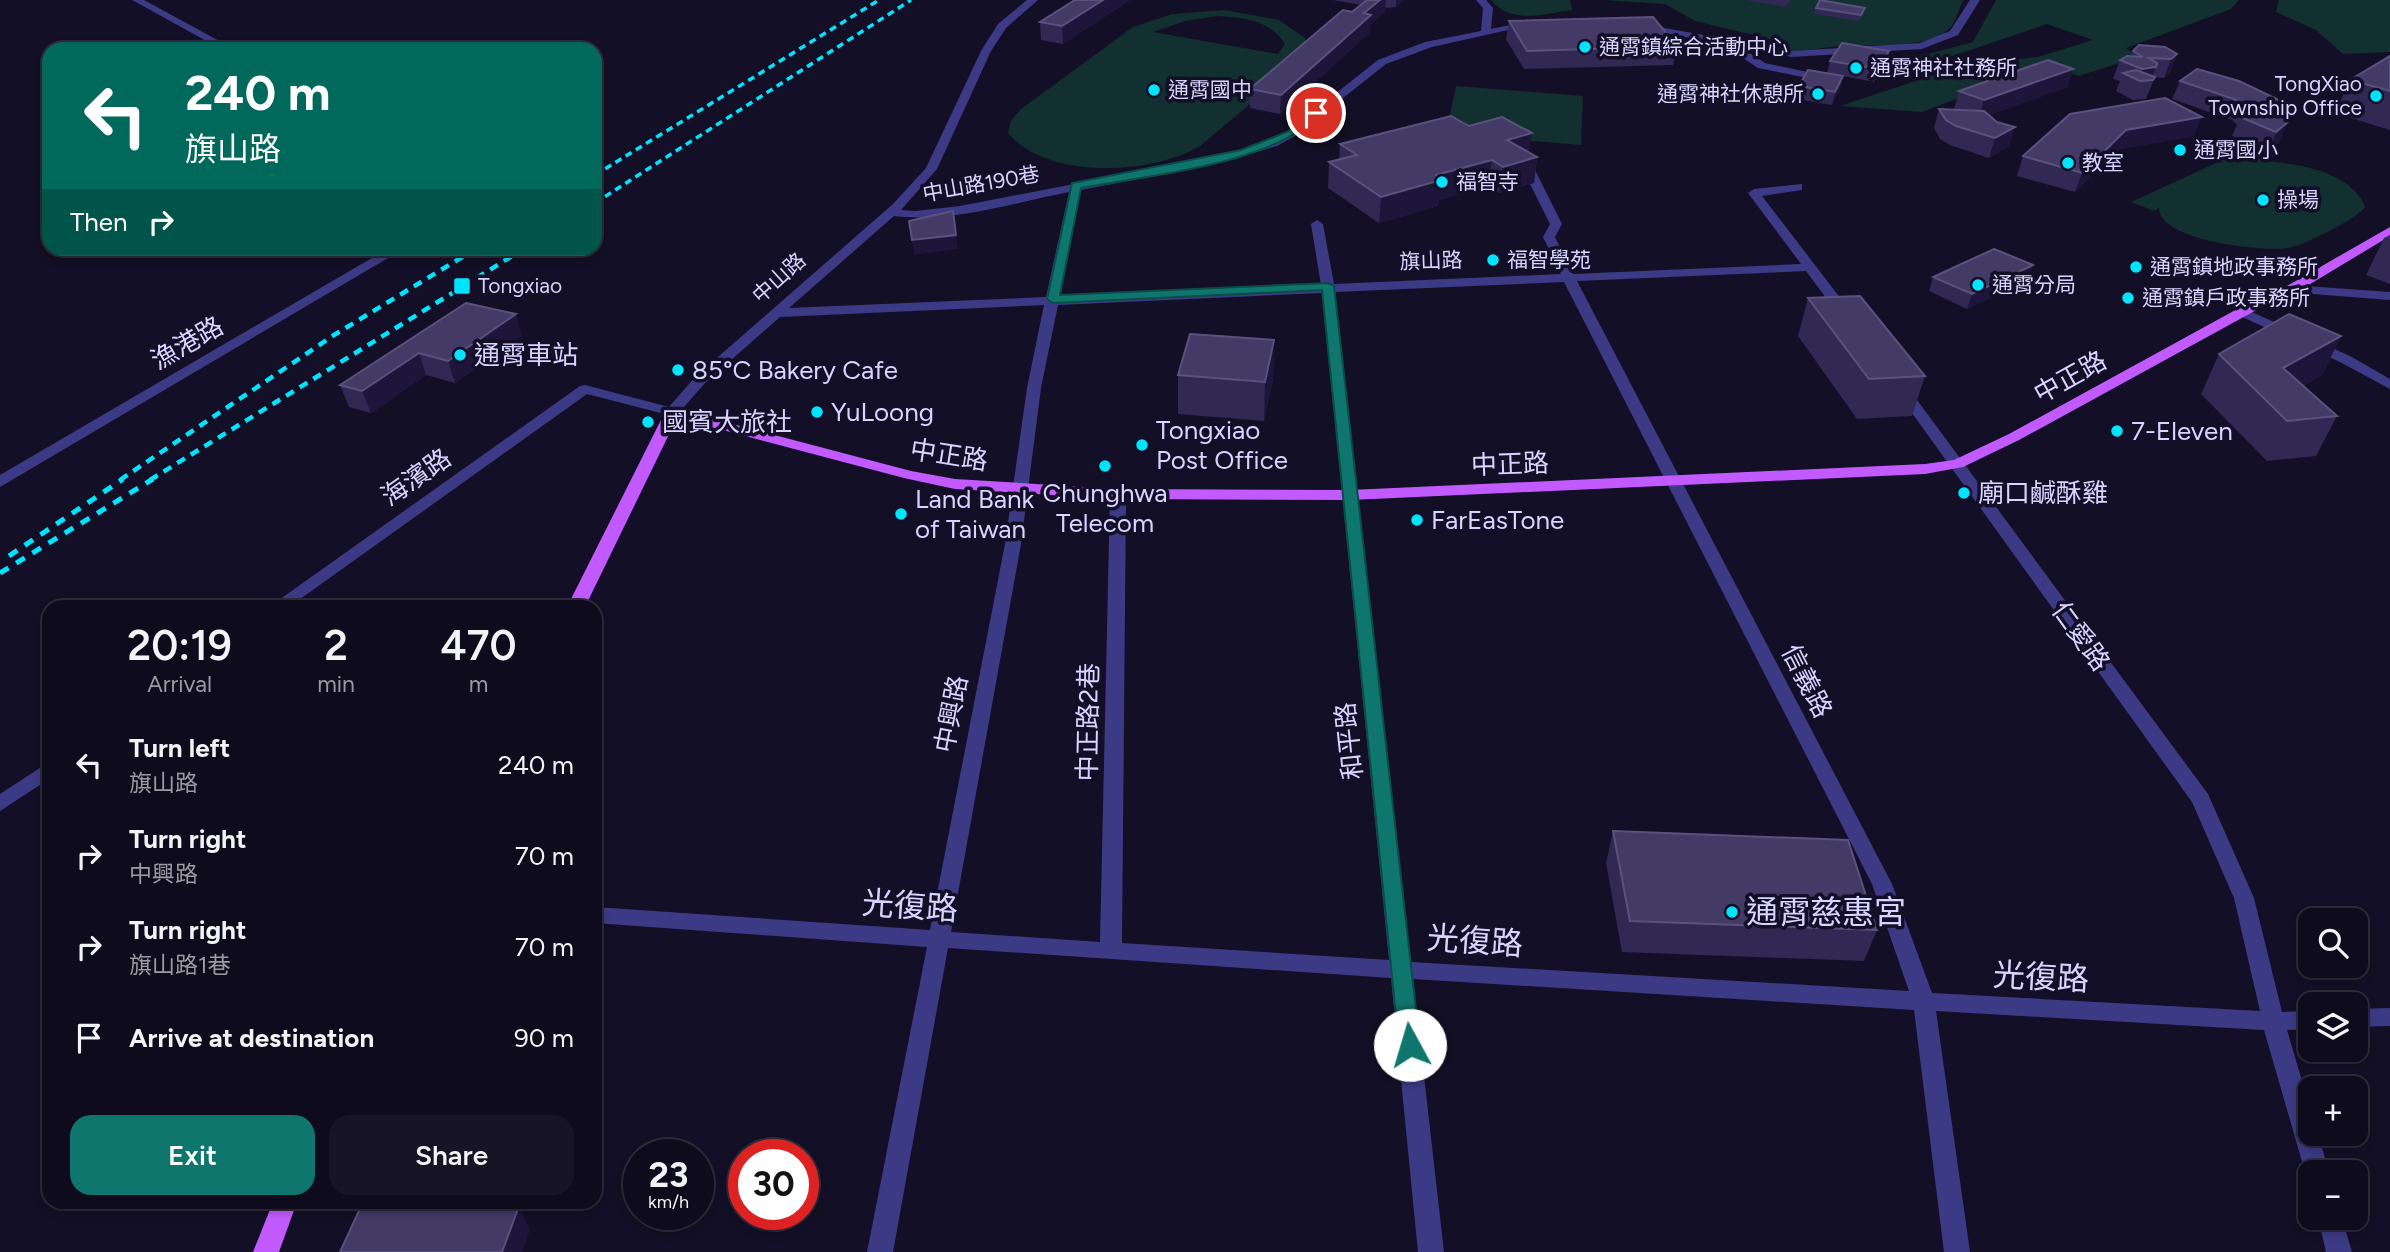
<!DOCTYPE html>
<html lang="en">
<head>
<meta charset="utf-8">
<style>
  body { margin:0; font-family:Figtree,"Noto Sans TC",sans-serif; background:#171425; color:#f1f3f6; height:100vh; display:flex; flex-direction:column; font-size:26px; white-space:nowrap }
  * { box-sizing:border-box; margin:0 }
  p { font-size:23px; color:#9b9ba3 }
  .icon { flex:none; width:38px; height:38px; fill:none; stroke:currentColor; stroke-width:2; stroke-linecap:round; stroke-linejoin:round }
  .map { position:relative; flex:1; overflow:hidden }
  .drawer { position:absolute; left:42px; top:600px; width:560px; height:609px; display:flex; flex-direction:column; background:#0e0b1c; border-radius:21px; box-shadow:0 4px 10px #0003,0 0 0 2px #2e2b3b }
  .drawer>* { flex:none }
  .banner { position:absolute; left:42px; top:42px; width:560px; height:214px; border-radius:21px; box-shadow:0 4px 10px #0003,0 0 0 2px #2e2b3b; background:#00695c; color:#fff; overflow:hidden }
  .buttons { position:absolute; left:2298px; top:908px; display:grid; gap:14px }
  .buttons a { display:grid; place-items:center; width:70px; height:70px; border-radius:14px; background:#0e0b1c; box-shadow:0 4px 10px #0003,0 0 0 2px #2e2b3b; font-size:35px }
  .speed { position:absolute; left:623px; top:1139px; display:flex; gap:14px; font-size:35px; font-weight:700; text-align:center }
  .speed>* { display:grid; place-content:center; width:91px; height:91px; border-radius:50%; background:#0e0b1c; box-shadow:0 4px 10px #0003,0 0 0 2px #2e2b3b; line-height:1 }
  .speed small { font-size:18px; font-weight:400 }
  .speed .limit { border:10px solid #d22; background:#fff; color:#111 }
  .pin { position:absolute; display:grid; place-items:center; width:60px; height:60px; color:#fff; margin:-30px; border:4px solid #fff; border-radius:50%; box-shadow:0 2px 7px #0007 }
  .me { position:absolute; width:77px; margin:-38px; rotate:354deg; stroke-linejoin:round; filter:drop-shadow(0 0 5px #0008) }
  .turn { display:flex; align-items:center; gap:24px; height:147px; padding:0 28px; font-size:32px }
  .turn .icon { width:91px; height:91px; stroke-width:2.5 }
  .turn b { display:block; font-size:49px; line-height:60px }
  .then { display:flex; align-items:center; height:66px; padding:0 28px; background:#0003; gap:14px; font-size:26px }
  .eta { display:flex; justify-content:space-evenly; align-items:center; height:119px; text-align:center }
  .eta b { font-size:42px; font-weight:600; line-height:49px }
  .action { display:flex; gap:14px; margin-top:auto; padding:14px 28px }
  .action a { flex:1; height:80px; border-radius:21px; background:#0f766e; color:#fff; font-size:28px; font-weight:600; line-height:80px; text-align:center }
  .action a+a { background:#171425; color:#f1f3f6 }
  ul { padding:0; list-style:none }
  li { display:flex; align-items:center; gap:21px; height:91px; padding:0 28px }
  li div { flex:1 }
  li b { display:block; font-size:26px }
  li em { font-style:normal }
  .map>svg:first-child { display:block }
  .green { fill:#12302f; fill-rule:evenodd }
  .lines { fill:none; stroke-linecap:round; stroke-linejoin:round }
  .minor { fill:#3d3a85; fill-rule:evenodd }
  .major { fill:#c25bff; fill-rule:evenodd }
  .rail-far2 { stroke:#00e5ff; stroke-width:3.5; stroke-dasharray:7 5; stroke-linecap:butt }
  .rail-far1 { stroke:#00e5ff; stroke-width:4.5; stroke-dasharray:9 7; stroke-linecap:butt }
  .rail { stroke:#00e5ff; stroke-width:5; stroke-dasharray:10 9; stroke-linecap:butt }
  .wall { fill:#312854 }
  .shaded-wall { fill:#1d163a }
  .building { fill:#433a66; stroke:#5a527e; stroke-width:2 }
  .route { fill:#0f766e; stroke:#0a4d48; stroke-width:2 }
  .poi-dot { fill:#00e5ff; stroke:#130f26; stroke-width:2.5 }
  .labels { text-anchor:middle; stroke-width:7; stroke-linejoin:round; paint-order:stroke }
  .far-poi-label { font-size:21px; fill:#d9d4ff; stroke:#130f26; text-anchor:start }
  .far-street-label { font-size:21px; fill:#d9d4ff; stroke:#130f26 }
  .street-label { font-size:26px; fill:#d9d4ff; stroke:#130f26 }
  .poi-label { font-size:26px; fill:#d9d4ff; stroke:#130f26; text-anchor:start }
  .near-street-label { font-size:32px; fill:#d9d4ff; stroke:#130f26 }
  .near-poi-label { font-size:32px; fill:#d9d4ff; stroke:#130f26; text-anchor:start }
</style>
</head>
<body>
<div class="map">
<svg width="2390" height="1252" viewBox="0 0 2390 1252">
  <rect width="100%" height="100%" fill="#130f26"/>
  <g class="green">
    <path d="M1491,0H1570L1572,10C1543,14 1512,25 1491,0Z"/>
    <path d="M1603,0H1963C1959,8 1956,23 1949,29C1927,50 1870,44 1841,46C1822,47 1806,52 1786,51L1790,44L1695,21L1665,4Z"/>
    <path d="M1996,0H2239L2231,9L2126,48L2138,57L2079,76L2046,65L1922,112L1840,106L1967,64L2038,57L2093,40L2047,24L1920,67L1909,59L1973,42Z"/>
    <path d="M2279,0H2390V52L2343,54L2316,30L2276,12Z"/>
    <path d="M1224,10L1279,20L1305,38L1307,48L1298,64L1200,146C1151,175 1047,180 1008,133L1011,121L1021,109L1133,27L1172,14ZM1217,16C1244,18 1269,19 1285,44L1278,54L1153,32L1185,21Z"/>
    <path d="M1456,86L1583,96L1581,145L1446,134Z"/>
    <path d="M2251,147L2276,155L2266,161C2298,164 2352,172 2365,207C2354,221 2306,244 2288,248C2264,252 2159,241 2159,208L2154,211L2131,202Z"/>
  </g>
  <g class="lines">
    <g class="minor">
      <path d="M132,0H144L234,49H221Z"/>
      <path d="M1027,0H1038L1006,28L991,51L937,169L901,210L915,211L960,206L1209,158L1269,142L1287,132L1378,60L1425,42L1481,31L1483,8L1476,0H1486L1493,8L1491,29L1530,21L1535,24L1432,47L1386,64L1295,136L1277,146L1210,165L1081,190L1060,296L1321,285L1311,224L1317,220L1323,224L1334,284L1561,274L1543,237L1550,224L1521,166L1527,162L1533,166L1562,224L1555,237L1573,274L1801,264L1748,193L1754,189L1802,184V190L1762,196L1851,312V318H1841L1806,271L1577,281L1892,884L1932,993L2260,1011L2234,898L2192,802L1894,388L1901,384L1906,385L2208,794L2254,898L2282,1012L2310,1011V1029L2287,1030L2310,1108V1134H2318L2329,1172H2310V1180L2305,1172L2264,1030L1936,1011L1970,1252H1944L1914,1010L1413,979L1444,1252H1418L1391,978L948,948L893,1252H867L927,947L595,923V907L930,930L1005,544L1027,388L1044,305L780,317L705,383L677,415L672,416L587,394L289,607H269L580,386L585,385L669,407L695,377L893,204L926,168L981,51L998,24ZM1069,192L1046,297L789,308L894,216C951,223 1013,203 1069,192ZM1564,282L1872,884L1909,991L1411,962L1335,292ZM1322,293L1389,960L1122,943L1126,494L1118,489L1110,494L1100,942L951,932L1021,544L1041,388L1058,305Z"/>
      <path d="M1970,0H1980L1958,35L1922,49L1792,57L1742,48L1765,63L1831,77L1832,79L1827,82L1758,68L1729,49V46L1637,27L1642,24L1792,51L1920,43L1950,31Z"/>
      <path d="M389,248H405L0,487V475Z"/>
      <path d="M2292,285L2390,292V300L2287,292L2285,289Z"/>
      <path d="M2243,308L2350,356L2390,379V389L2340,362L2238,315L2236,312Z"/>
      <path d="M49,762V779L0,811V794Z"/>
      <path d="M2390,1008V1026L2356,1027V1009Z"/>
      <path d="M2318,1218H2342L2352,1252H2326Z"/>
    </g>
    <g class="major">
      <path d="M2390,227V236L2297,292L2271,302L2019,440L1963,467L1925,474L1350,500L1118,499L955,489L904,478L677,418L585,607H567L665,412L672,408L911,471L955,479L1118,489L1350,490L1925,464L1954,460L2009,434L2261,296L2287,286Z"/>
      <path d="M273,1202H297L279,1252H253Z"/>
    </g>
    <g class="rail-far2">
      <path d="M595,175L879,0"/>
      <path d="M595,203L911,0"/>
    </g>
    <g class="rail-far1">
      <path d="M120,480L334,335L477,248"/>
      <path d="M150,480L525,248"/>
    </g>
    <g class="rail">
      <path d="M9,556L123,479"/>
      <path d="M0,573L153,479"/>
    </g>
  </g>
  <g class="wall">
    <path d="M1075,0H1130L1063,44L1041,40L1040,22Z"/>
    <path d="M1333,0H1404L1396,7L1385,8V12L1370,25L1369,33L1280,114L1250,108V89L1361,5Z"/>
    <path d="M1746,0H1791L1785,7Z"/>
    <path d="M1816,8L1864,14L1859,21L1814,14Z"/>
    <path d="M1509,21L1677,46L1673,65L1524,69L1506,39Z"/>
    <path d="M1889,51L1885,63L1874,82L1843,76L1840,88L1832,105L1796,99L1799,86L1827,73L1830,61Z"/>
    <path d="M2133,51L2177,54L2170,72L2164,78L2155,77L2146,99L2133,100L2116,91L2120,81L2113,79L2120,60L2131,56Z"/>
    <path d="M2390,56V130L2335,113L2350,80Z"/>
    <path d="M2073,69L2067,87L1989,115L2009,146L1989,158L1950,145L1940,139L1934,128L1939,109L1955,110L1954,109L1959,91Z"/>
    <path d="M2180,81L2277,99L2279,142L2268,151L2232,136L2237,125L2232,120L2172,99Z"/>
    <path d="M1469,126L1529,153L1537,157L1534,183L1499,193L1489,186L1439,200L1438,206L1379,223L1328,188L1329,162L1339,160L1340,144Z"/>
    <path d="M2194,136L2119,149L2075,192L2017,176L2023,156Z"/>
    <path d="M2390,235V284L2366,275L2384,238Z"/>
    <path d="M1933,277L2028,280L1967,309L1929,291Z"/>
    <path d="M1808,298L1925,376L1912,416L1857,419L1798,336Z"/>
    <path d="M466,303L522,336L455,383L426,375L371,413L349,407L340,385Z"/>
    <path d="M2341,336L2322,375L2303,386L2337,416L2316,456L2267,461L2201,394L2219,354Z"/>
    <path d="M1274,340L1273,379L1264,421L1178,414V375Z"/>
    <path d="M1613,831L1877,930L1864,961L1622,952L1606,863Z"/>
  </g>
  <g class="shaded-wall">
    <path d="M1103,0H1130L1063,44L1062,26Z"/>
    <path d="M1380,0H1386L1385,12L1370,25L1369,33L1280,114L1281,95L1364,13Z"/>
    <path d="M1396,0H1404L1396,7Z"/>
    <path d="M1889,51L1885,63L1874,82L1878,69Z"/>
    <path d="M2177,54L2170,72L2164,78L2171,59Z"/>
    <path d="M2156,67L2151,80H2138L2142,69Z"/>
    <path d="M2073,69L2067,87L1978,119L1984,100Z"/>
    <path d="M1843,76L1840,88L1832,105L1835,92Z"/>
    <path d="M2202,117L2194,136L2119,149L2075,192L2082,173L2126,130Z"/>
    <path d="M2288,122L2279,142L2268,151L2276,132Z"/>
    <path d="M2015,127L2009,146L1989,158L1995,138Z"/>
    <path d="M1532,133L1528,159L1507,140Z"/>
    <path d="M1537,157L1534,183L1499,193L1503,167Z"/>
    <path d="M1492,160L1489,186L1439,200L1438,206L1379,223L1381,197L1436,175Z"/>
    <path d="M956,235L958,249L914,255L912,240Z"/>
    <path d="M2033,265L2028,280L1967,309L1972,294Z"/>
    <path d="M516,314L522,336L455,383L448,361Z"/>
    <path d="M2341,336L2322,375L2270,404L2283,368Z"/>
    <path d="M1274,340L1273,379L1264,421L1265,382Z"/>
    <path d="M419,353L426,375L371,413L362,391Z"/>
    <path d="M519,1206L530,1230L522,1252H502Z"/>
  </g>
  <g class="building">
    <path d="M1075,0H1103L1062,26L1040,22Z"/>
    <path d="M1367,0H1380L1364,13L1371,15L1281,95L1250,89L1343,10L1352,12Z"/>
    <path d="M1820,0L1865,8L1861,15L1816,8Z"/>
    <path d="M1653,17L1677,46L1527,51L1509,21Z"/>
    <path d="M1842,43L1889,51L1878,69L1830,61Z"/>
    <path d="M2139,45L2165,47L2177,54L2171,59L2149,58L2157,63L2156,67L2142,69L2120,60L2127,56L2143,57L2133,51Z"/>
    <path d="M2390,56V91L2350,80Z"/>
    <path d="M2048,60L2073,69L1984,100L1959,91Z"/>
    <path d="M2197,69L2239,81L2277,99L2289,111L2288,122L2276,132L2240,117L2245,106L2240,101L2180,81Z"/>
    <path d="M1808,70L1843,76L1835,92L1799,86Z"/>
    <path d="M2136,70L2155,77L2153,80L2140,81L2123,73Z"/>
    <path d="M2165,98L2202,117L2126,130L2082,173L2023,156L2070,114Z"/>
    <path d="M1939,109L1984,111L1997,122L2015,127L1995,138L1956,126L1946,120Z"/>
    <path d="M1451,116L1469,126L1502,117L1532,133L1507,140L1537,157L1503,167L1492,160L1436,175L1441,180L1381,197L1329,162L1357,155L1340,144Z"/>
    <path d="M953,211L956,235L912,240L909,221Z"/>
    <path d="M1994,249L2033,265L1972,294L1933,277Z"/>
    <path d="M1860,296L1925,376L1869,379L1808,298Z"/>
    <path d="M466,303L516,314L448,361L419,353L362,391L340,385Z"/>
    <path d="M2289,314L2341,336L2283,368L2337,416L2287,421L2219,354Z"/>
    <path d="M1190,334L1274,340L1265,382L1178,375Z"/>
    <path d="M1613,831L1848,840L1877,930L1630,921Z"/>
    <path d="M363,1202L519,1206L502,1252H340Z"/>
  </g>
  <path class="route" d="M1312,111L1321,113C1273,165 1150,175 1081,188L1060,295L1328,283L1334,286L1420,1045L1417,1052L1410,1054L1402,1052L1399,1045L1322,290L1053,303L1047,299L1072,183L1241,150L1287,132Z"/>
  <g class="poi-dot">
    <circle cx="1585" cy="47" r="7"/>
    <circle cx="1856" cy="68" r="7"/>
    <circle cx="1154" cy="90" r="7"/>
    <circle cx="1818" cy="94" r="7"/>
    <circle cx="2376" cy="96" r="7"/>
    <circle cx="2180" cy="150" r="7"/>
    <circle cx="2068" cy="163" r="7"/>
    <circle cx="1442" cy="182" r="7"/>
    <circle cx="2263" cy="200" r="7"/>
    <circle cx="1493" cy="260" r="7"/>
    <circle cx="2136" cy="267" r="7"/>
    <circle cx="1978" cy="285" r="7"/>
    <rect x="453" y="277" width="18" height="18" rx="3.5"/>
    <circle cx="2128" cy="298" r="7"/>
    <circle cx="460" cy="355" r="7"/>
    <circle cx="678" cy="370" r="7"/>
    <circle cx="817" cy="412" r="7"/>
    <circle cx="648" cy="422" r="7"/>
    <circle cx="2117" cy="431" r="7"/>
    <circle cx="1142" cy="445" r="7"/>
    <circle cx="1105" cy="466" r="7"/>
    <circle cx="1964" cy="493" r="7"/>
    <circle cx="901" cy="514" r="7"/>
    <circle cx="1417" cy="520" r="7"/>
    <circle cx="1732" cy="912" r="7"/>
  </g>
  <g class="labels">
    <g class="far-poi-label">
      <text x="1599" y="54">通霄鎮綜合活動中心</text>
      <text x="1870" y="75">通霄神社社務所</text>
      <text x="2362" y="91" text-anchor="end">TongXiao<tspan x="2362" dy="24">Township Office</tspan></text>
      <text x="1168" y="97">通霄國中</text>
      <text x="1804" y="101" text-anchor="end">通霄神社休憩所</text>
      <text x="2194" y="157">通霄國小</text>
      <text x="2082" y="170">教室</text>
      <text x="1456" y="189">福智寺</text>
      <text x="2277" y="207">操場</text>
      <text x="1507" y="267">福智學苑</text>
      <text x="2150" y="274">通霄鎮地政事務所</text>
      <text x="1992" y="292">通霄分局</text>
      <text x="478" y="293">Tongxiao</text>
      <text x="2142" y="305">通霄鎮戶政事務所</text>
    </g>
    <g class="far-street-label">
      <text transform="translate(981 184) rotate(-10)" y="7">中山路190巷</text>
      <text transform="translate(1431 261) rotate(-2)" y="7">旗山路</text>
      <text transform="translate(779 278) rotate(-42)" y="7">中山路</text>
    </g>
    <g class="street-label">
      <text transform="translate(187 343) rotate(-30)" y="9">漁港路</text>
      <text transform="translate(2070 377) rotate(-29)" y="9">中正路</text>
      <text transform="translate(949 455) rotate(9)" y="9">中正路</text>
      <text transform="translate(1510 464) rotate(-2)" y="9">中正路</text>
      <text transform="translate(416 477) rotate(-35)" y="9">海濱路</text>
      <text transform="translate(2081 636) rotate(54)" y="9">仁愛路</text>
      <text transform="translate(1807 681) rotate(63)" y="9">信義路</text>
      <text transform="translate(951 714) rotate(-79)" y="9">中興路</text>
      <text transform="translate(1088 722) rotate(-89)" y="9">中正路2巷</text>
      <text transform="translate(1349 741) rotate(-96)" y="9">和平路</text>
    </g>
    <g class="poi-label">
      <text x="474" y="364">通霄車站</text>
      <text x="692" y="379">85°C Bakery Cafe</text>
      <text x="831" y="421">YuLoong</text>
      <text x="662" y="431">國賓大旅社</text>
      <text x="1156" y="439">Tongxiao<tspan x="1156" dy="30">Post Office</tspan></text>
      <text x="2131" y="440">7-Eleven</text>
      <text x="1105" y="502" text-anchor="middle">Chunghwa<tspan x="1105" dy="30">Telecom</tspan></text>
      <text x="1978" y="502">廟口鹹酥雞</text>
      <text x="915" y="508">Land Bank<tspan x="915" dy="30">of Taiwan</tspan></text>
      <text x="1431" y="529">FarEasTone</text>
    </g>
    <g class="near-street-label">
      <text transform="translate(910 906) rotate(4)" y="11">光復路</text>
      <text transform="translate(1475 941) rotate(4)" y="11">光復路</text>
      <text transform="translate(2041 977) rotate(3)" y="11">光復路</text>
    </g>
    <g class="near-poi-label">
      <text x="1746" y="923">通霄慈惠宮</text>
    </g>
  </g>
</svg>
<div class="buttons">
<a><svg class="icon" aria-label="search" viewBox="0 0 24 24"><circle cx="10" cy="10" r="6"/><path d="M15 15l6 6"/></svg></a>
<a><svg class="icon" aria-label="layers" viewBox="0 0 24 24"><path d="M12 4l9 5-9 5-9-5zM3 14l9 5 9-5"/></svg></a>
<a>+</a>
<a>−</a>
</div>
<div class="speed"><div>23<small>km/h</small></div><div class="limit">30</div></div>
<div class="pin" style="left:1316px;top:113px;background:#d93025"><svg class="icon" aria-label="arrive" viewBox="0 0 24 24"><path d="M6 21V4h12l-3 4 3 4H6"/></svg></div>
<svg class="me" style="left:1410px;top:1045px" viewBox="-20 -20 40 40"><circle r="19" fill="#fff"/><path d="M0-13L10 11 0 6-10 11z" fill="#0f766e"/></svg>
<div class="banner">
<div class="turn"><svg class="icon" aria-label="left" viewBox="0 0 24 24"><path d="M17 20v-9H6M10 6l-5 5 5 5"/></svg><div><b>240 m</b>旗山路</div></div>
<div class="then">Then<svg class="icon" aria-label="right" viewBox="0 0 24 24"><path d="M7 20v-9h11M14 6l5 5-5 5"/></svg></div>
</div>
<section class="drawer">
<div class="eta">
<div><b>20:19</b><p>Arrival</p></div>
<div><b>2</b><p>min</p></div>
<div><b>470</b><p>m</p></div>
</div>
<ul>
<li><svg class="icon" aria-label="left" viewBox="0 0 24 24"><path d="M17 20v-9H6M10 6l-5 5 5 5"/></svg><div><b>Turn left</b><p>旗山路</p></div><em>240 m</em></li>
<li><svg class="icon" aria-label="right" viewBox="0 0 24 24"><path d="M7 20v-9h11M14 6l5 5-5 5"/></svg><div><b>Turn right</b><p>中興路</p></div><em>70 m</em></li>
<li><svg class="icon" aria-label="right" viewBox="0 0 24 24"><path d="M7 20v-9h11M14 6l5 5-5 5"/></svg><div><b>Turn right</b><p>旗山路1巷</p></div><em>70 m</em></li>
<li><svg class="icon" aria-label="arrive" viewBox="0 0 24 24"><path d="M6 21V4h12l-3 4 3 4H6"/></svg><div><b>Arrive at destination</b></div><em>90 m</em></li>
</ul>
<div class="action"><a>Exit</a><a>Share</a></div>
</section>
</div>
</body>
</html>
